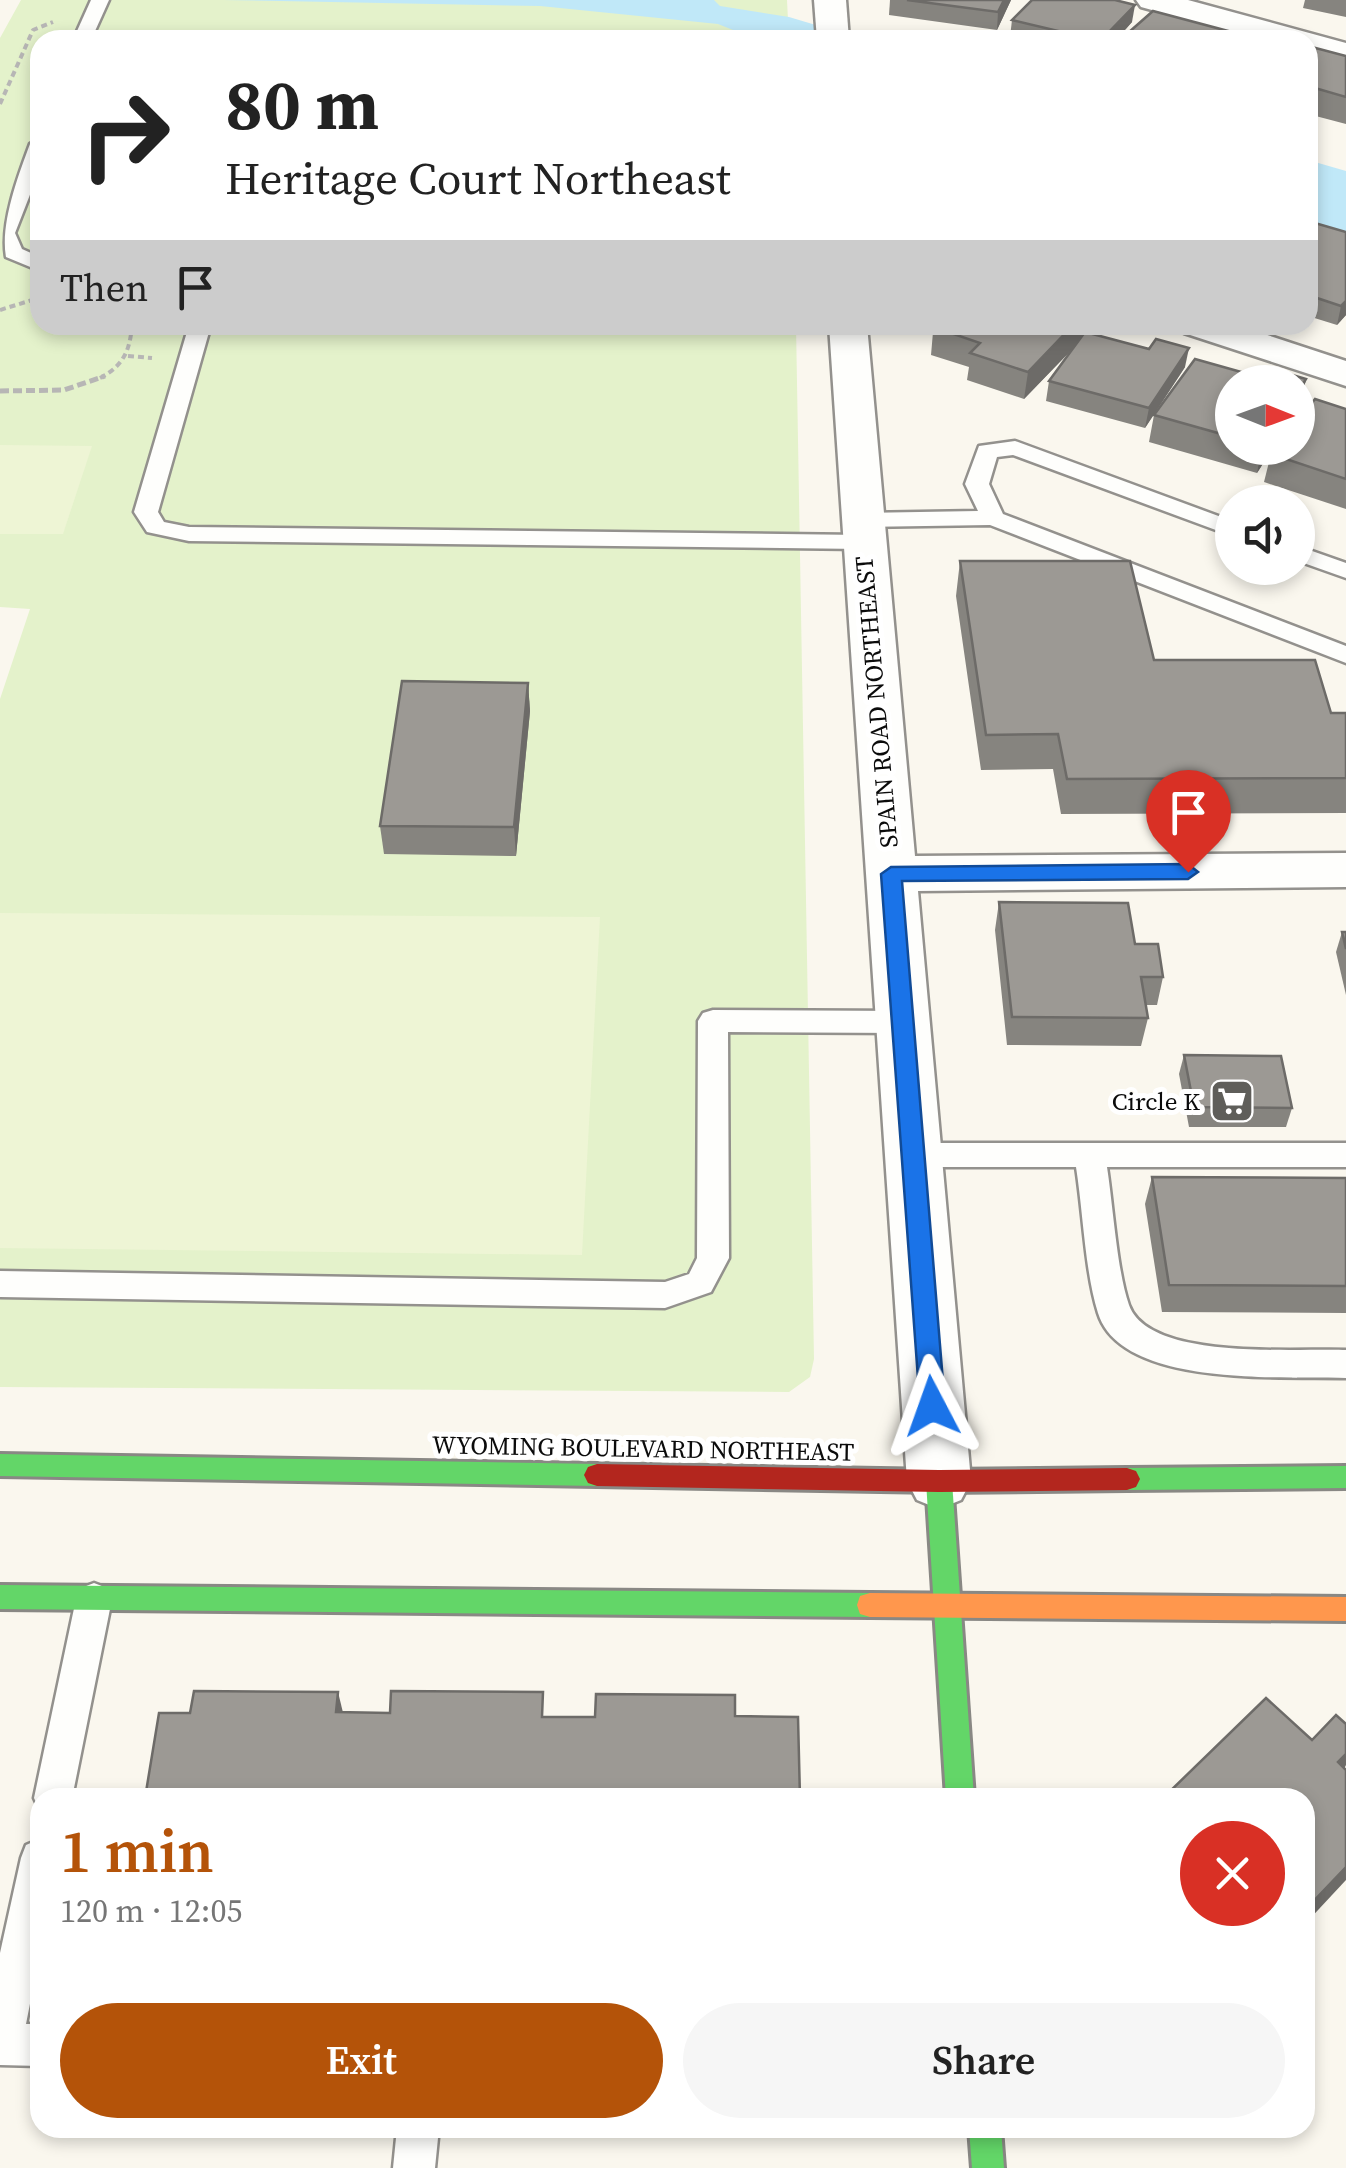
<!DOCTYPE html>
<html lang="en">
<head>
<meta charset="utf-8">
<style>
  body { margin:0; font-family:"Source Serif 4",serif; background:#f6f6f6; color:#222; height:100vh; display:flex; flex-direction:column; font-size:38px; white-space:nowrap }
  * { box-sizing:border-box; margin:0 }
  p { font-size:32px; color:#767676 }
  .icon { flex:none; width:55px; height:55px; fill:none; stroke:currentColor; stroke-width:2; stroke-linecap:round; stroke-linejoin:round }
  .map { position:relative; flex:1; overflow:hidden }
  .side { position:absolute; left:30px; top:1788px; width:1285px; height:350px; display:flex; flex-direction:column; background:#fff; border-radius:30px; box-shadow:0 5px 15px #0003 }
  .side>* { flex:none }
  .guide { position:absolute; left:30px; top:30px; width:1288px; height:305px; border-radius:30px; box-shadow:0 5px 15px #0003; background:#fff; color:#222; overflow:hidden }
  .needle { width:65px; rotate:91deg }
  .buttons { position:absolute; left:1215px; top:365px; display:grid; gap:20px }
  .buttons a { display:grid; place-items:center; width:100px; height:100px; border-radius:50%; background:#fff; box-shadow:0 5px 15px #0003; font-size:50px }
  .pin { position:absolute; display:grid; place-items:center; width:85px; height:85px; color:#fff; margin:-102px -42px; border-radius:50% 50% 50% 0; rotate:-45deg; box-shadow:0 0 10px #0007 }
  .pin .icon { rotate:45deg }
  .me { position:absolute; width:110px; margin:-55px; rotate:356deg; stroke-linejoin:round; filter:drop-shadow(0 0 8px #0008) }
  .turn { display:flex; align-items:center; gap:35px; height:210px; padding:0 30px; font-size:45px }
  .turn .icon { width:130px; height:130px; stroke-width:2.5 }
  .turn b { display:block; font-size:70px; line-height:85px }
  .then { display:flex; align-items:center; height:95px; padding:0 30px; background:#0003; gap:20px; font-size:38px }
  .round { display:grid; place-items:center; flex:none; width:105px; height:105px; border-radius:52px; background:#f6f6f6 }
  .head { display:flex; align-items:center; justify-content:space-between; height:170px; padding:0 30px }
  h1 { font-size:60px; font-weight:600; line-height:75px; color:#b45309 }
  .action { display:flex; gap:20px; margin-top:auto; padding:20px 30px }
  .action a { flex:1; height:115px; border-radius:60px; background:#b45309; color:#fff; font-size:40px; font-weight:600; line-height:115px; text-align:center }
  .action a+a { background:#f6f6f6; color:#222 }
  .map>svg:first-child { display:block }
  .green { fill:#e4f2cb }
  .pitch { fill:#eef5d5 }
  .water { fill:#c0e8f8 }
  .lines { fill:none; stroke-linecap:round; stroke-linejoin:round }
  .lane-casing { stroke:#93918d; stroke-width:5 }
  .street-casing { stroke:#93918d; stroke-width:5 }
  .fast-casing { stroke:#898884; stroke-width:6 }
  .slow-casing { stroke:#898884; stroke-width:6 }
  .jam-casing { stroke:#898884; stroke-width:6 }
  .path-far1 { stroke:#b7b6b5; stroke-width:4; stroke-dasharray:6 4; stroke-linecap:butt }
  .path { stroke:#b7b6b5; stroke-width:5; stroke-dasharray:9 4; stroke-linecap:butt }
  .lane { fill:#fefefc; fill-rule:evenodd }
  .street { fill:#fefefc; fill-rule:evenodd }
  .fast { fill:#63d668; fill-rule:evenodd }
  .slow { fill:#ff974d; fill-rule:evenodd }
  .jam { fill:#b3261e; fill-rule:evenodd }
  .wall { fill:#86847f }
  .shaded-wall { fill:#6d6b68 }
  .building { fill:#9c9994; stroke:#6d6b68; stroke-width:2.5 }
  .route { fill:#1a73e8; stroke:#114b97; stroke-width:2.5 }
  .labels { text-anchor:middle; stroke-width:10; stroke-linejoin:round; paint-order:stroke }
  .street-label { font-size:25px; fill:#0b0b0b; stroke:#fff }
  .poi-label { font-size:25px; fill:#0b0b0b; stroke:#fff; text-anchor:end }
</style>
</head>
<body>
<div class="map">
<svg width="1346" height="2168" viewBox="0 0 1346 2168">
  <rect width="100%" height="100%" fill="#faf7ee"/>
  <path class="green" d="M21,0H787L789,40H40V325H796L814,1359L810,1377L789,1392L0,1387V699L30,609L0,607V38Z"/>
  <g class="pitch">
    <path d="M0,445L92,446L63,534H0Z"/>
    <path d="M0,913L600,917L582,1255L0,1248Z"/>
  </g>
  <g class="water">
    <path d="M223,0H714L720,6L789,17L866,40H758L718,24L540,6Z"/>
    <path d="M1308,160L1346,171V237L1308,225Z"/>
  </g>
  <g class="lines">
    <defs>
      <g id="lane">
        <path d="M91,0H109L91,40H73Z"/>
        <path d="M40,138V169L15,233L22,249L40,257V271L6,257C0,224 18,176 30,144Z"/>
        <path d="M189,325H211L158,512L164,522L189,527L862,535L874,542L862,549L189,541L147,532L134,512Z"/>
        <path d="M1015,441L1232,521V536L1013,455L997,457L989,484L1003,514L1346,646V663L990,525L861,527L849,520L861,513L978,511L965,484L979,446Z"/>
        <path d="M1298,546L1346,563V578L1298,561Z"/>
        <path d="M713,1010L903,1011L913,1014L918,1022L913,1030L903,1033L728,1032L729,1258L711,1292L665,1308L0,1297V1271L665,1282L689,1274L697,1258L698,1021L703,1013Z"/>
        <path d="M913,1143H1346V1167H1107C1113,1205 1117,1271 1129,1305C1149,1361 1295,1348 1346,1350V1378C1283,1376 1121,1388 1098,1313C1085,1272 1083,1211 1076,1167H913L902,1163L898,1155L902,1147Z"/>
        <path d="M94,1583L107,1588L112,1599L72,1798H40V1811L34,1798L76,1599L81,1588Z"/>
        <path d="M40,1839V1953L26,2024H40V2066L0,2065V1953L21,1858L26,1845Z"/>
        <path d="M397,2128H439L435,2168H393Z"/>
      </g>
      <g id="street">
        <path d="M814,0H846L849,40H817Z"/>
        <path d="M1136,0H1188L1346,43V63L1308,53V40H1261L1141,7Z"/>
        <path d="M829,325H867L915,856L1346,853V887L918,891L971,1481L961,1500L939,1509L917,1500L907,1481Z"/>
        <path d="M1179,325H1237L1346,361V386L1184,333Z"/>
      </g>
      <g id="fast">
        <path d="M0,1454L597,1464L606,1467L610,1475L606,1483L597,1486L0,1476Z"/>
        <path d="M1346,1466V1488L1127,1490L1118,1487L1114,1479L1118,1471L1127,1468Z"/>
        <path d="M939,1470L948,1473L952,1481L974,1798H946L926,1481L930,1473Z"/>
        <path d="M0,1585L870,1593L880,1596L883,1605L880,1614L870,1617L0,1609Z"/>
        <path d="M969,2128H1001L1004,2168H972Z"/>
      </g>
      <path id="slow" d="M870,1593L1346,1597V1621L870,1617L860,1614L857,1605L860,1596Z"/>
      <path id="jam" d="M597,1464L939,1470L1127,1468L1136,1471L1140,1479L1136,1487L1127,1490L939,1492L597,1486L588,1483L584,1475L588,1467Z"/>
    </defs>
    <use href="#lane" class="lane-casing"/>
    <use href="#street" class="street-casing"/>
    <use href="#fast" class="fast-casing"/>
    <use href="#slow" class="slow-casing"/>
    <use href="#jam" class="jam-casing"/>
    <g class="path-far1">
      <path d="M121,36L136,40"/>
      <path d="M0,104L33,30L53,22"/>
      <path d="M0,310L32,300"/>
      <path d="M128,356L152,358"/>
      <path d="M100,378C123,366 130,351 132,325"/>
    </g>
    <path class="path" d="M0,391L64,390L105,376"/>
    <use href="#lane" class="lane"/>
    <use href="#street" class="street"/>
    <use href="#fast" class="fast"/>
    <use href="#slow" class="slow"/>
    <use href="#jam" class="jam"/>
  </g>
  <g class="wall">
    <path d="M890,0H1011L997,30L889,15Z"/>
    <path d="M1305,0H1346V17L1303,8Z"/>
    <path d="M1012,20L1132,22L1116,40H1021L1010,37Z"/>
    <path d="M1308,46L1346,56V124L1308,114Z"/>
    <path d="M1308,221L1346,232V315L1337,325L1308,316Z"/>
    <path d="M927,325H1089L1088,333L1185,367L1145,428L1046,401L1049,381L1074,347L1024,399L967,380L969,367L931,355L933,332L926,330Z"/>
    <path d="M1195,359L1266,379L1272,369L1306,379L1300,406L1298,410V382H1232V448H1273L1257,473L1149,442L1154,415Z"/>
    <path d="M1346,409V509L1264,482L1271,454Z"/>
    <path d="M960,561L1154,660L1331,713H1346V813L1061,814L1053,769L981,770L956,596Z"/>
    <path d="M528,683L530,711L516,856L384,854L380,826Z"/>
    <path d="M999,902L1135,944L1163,977L1157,1005H1146L1148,1018L1141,1046L1007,1045L995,930Z"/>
    <path d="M1342,932H1346V995L1336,952Z"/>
    <path d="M1184,1055L1292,1108L1286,1127H1189L1179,1074Z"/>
    <path d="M1152,1177L1346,1178V1313L1162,1312L1145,1204Z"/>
  </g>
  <g class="shaded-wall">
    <path d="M1004,0H1011L997,30L998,12Z"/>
    <path d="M1135,5L1132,22L1116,40H1101Z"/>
    <path d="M1346,301V315L1337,325L1341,306Z"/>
    <path d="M1073,325H1089L1088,333L1024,399L1028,372Z"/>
    <path d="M1189,348L1185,367L1145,428L1149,408Z"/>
    <path d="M1306,379L1300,406L1298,410V392Z"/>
    <path d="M1262,448H1273L1257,473Z"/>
    <path d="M528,683L530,711L516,856L514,827Z"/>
    <path d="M338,1692L347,1729L336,1712Z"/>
    <path d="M1346,1754V1765L1342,1773L1338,1762Z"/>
    <path d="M1346,1867V1880L1305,1924V1910Z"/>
  </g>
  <g class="building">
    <path d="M907,0H1004L998,12Z"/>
    <path d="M1032,0H1115L1135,5L1101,40H1096L1012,20Z"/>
    <path d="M1153,11L1243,35L1238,40H1120Z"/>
    <path d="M1261,34L1285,40H1255Z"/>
    <path d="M1308,46L1346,56V97L1308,86Z"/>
    <path d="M1308,221L1346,232V301L1341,306L1308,295V286L1309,283H1308Z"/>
    <path d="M936,325H1073L1028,372L970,353L980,343L933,327Z"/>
    <path d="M1085,332L1149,349L1156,339L1189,348L1149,408L1049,381Z"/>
    <path d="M1195,359L1266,379L1272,369L1306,379L1298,392V382H1232V437L1154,415Z"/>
    <path d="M1315,399L1346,409V479L1271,454L1276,448H1298V421Z"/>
    <path d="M960,561H1130L1154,660H1315L1331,713H1346V778L1067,779L1058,734L986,735Z"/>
    <path d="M402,681L528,683L514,827L380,826Z"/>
    <path d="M999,902L1128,903L1135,944H1158L1163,977H1141L1148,1018L1012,1017Z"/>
    <path d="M1342,932H1346V949Z"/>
    <path d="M1184,1055L1281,1056L1292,1108L1194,1107Z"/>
    <path d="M1152,1177L1346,1178V1286L1169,1285Z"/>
    <path d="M194,1691L338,1692L336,1712L390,1713L391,1691L543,1692L542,1717H595L596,1694L735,1695V1716L798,1717L800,1798H145L159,1713H190Z"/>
    <path d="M1266,1698L1312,1740L1336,1715L1346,1724V1754L1338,1762L1346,1770V1867L1305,1910V1798H1163Z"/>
  </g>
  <path class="route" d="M1188,864L1198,872L1188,879L902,881L945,1406L942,1414L932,1417L923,1414L920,1406L881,874L891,867Z"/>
  <defs>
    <symbol id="supermarket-square" viewBox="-11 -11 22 22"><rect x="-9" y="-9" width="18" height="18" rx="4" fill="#5f5e5a" stroke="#fff"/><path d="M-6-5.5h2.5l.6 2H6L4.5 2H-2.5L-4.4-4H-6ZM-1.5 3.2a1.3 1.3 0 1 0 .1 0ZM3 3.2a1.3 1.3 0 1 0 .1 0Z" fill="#fff"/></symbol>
  </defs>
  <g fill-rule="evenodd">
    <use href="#supermarket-square" x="1207" y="1076" width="50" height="50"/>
  </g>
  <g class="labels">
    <g class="street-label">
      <text transform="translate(876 702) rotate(-95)" y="9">SPAIN ROAD NORTHEAST</text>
      <text transform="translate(643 1448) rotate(1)" y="9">WYOMING BOULEVARD NORTHEAST</text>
    </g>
    <g class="poi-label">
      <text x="1200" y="1110">Circle K</text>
    </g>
  </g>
</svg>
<div class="buttons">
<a><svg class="needle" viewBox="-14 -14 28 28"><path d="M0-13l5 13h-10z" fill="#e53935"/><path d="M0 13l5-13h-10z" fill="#767676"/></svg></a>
<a><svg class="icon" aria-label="sound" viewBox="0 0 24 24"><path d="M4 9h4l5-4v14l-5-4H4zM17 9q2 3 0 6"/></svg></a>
</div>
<div class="pin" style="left:1188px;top:872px;background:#d93025"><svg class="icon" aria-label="arrive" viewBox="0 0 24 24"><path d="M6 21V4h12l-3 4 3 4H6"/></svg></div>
<svg class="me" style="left:932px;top:1406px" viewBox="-20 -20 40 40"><path d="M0-17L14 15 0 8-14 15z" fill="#1a73e8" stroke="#fff" stroke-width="4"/></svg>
<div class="guide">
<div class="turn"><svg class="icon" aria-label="right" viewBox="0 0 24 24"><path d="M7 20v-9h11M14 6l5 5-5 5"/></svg><div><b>80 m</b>Heritage Court Northeast</div></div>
<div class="then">Then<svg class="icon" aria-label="arrive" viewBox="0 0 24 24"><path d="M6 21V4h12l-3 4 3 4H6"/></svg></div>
</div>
<section class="side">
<div class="head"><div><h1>1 min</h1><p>120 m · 12:05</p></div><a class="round" style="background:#d93025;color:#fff"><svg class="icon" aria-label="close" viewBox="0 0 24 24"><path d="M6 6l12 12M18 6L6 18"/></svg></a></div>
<div class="action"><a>Exit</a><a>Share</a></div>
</section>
</div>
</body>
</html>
